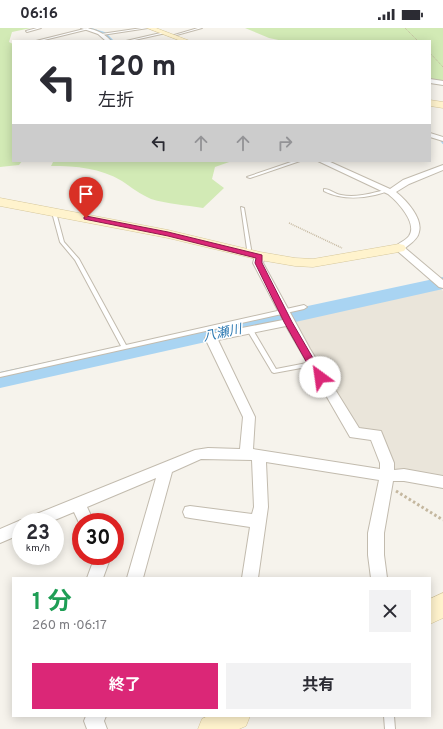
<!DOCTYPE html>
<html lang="ja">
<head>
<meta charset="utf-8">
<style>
  body { margin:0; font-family:Overpass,"Noto Sans JP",sans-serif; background:#f2f2f3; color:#2b2b33; height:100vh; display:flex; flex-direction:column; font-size:15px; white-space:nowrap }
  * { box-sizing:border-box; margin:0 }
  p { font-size:13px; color:#7c7c81 }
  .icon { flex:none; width:22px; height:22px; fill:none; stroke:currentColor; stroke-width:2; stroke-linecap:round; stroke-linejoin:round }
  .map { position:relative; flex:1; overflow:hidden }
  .sheet { position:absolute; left:12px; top:549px; width:419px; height:140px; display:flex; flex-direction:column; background:#fff; border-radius:0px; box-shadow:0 2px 10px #0003 }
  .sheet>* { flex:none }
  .guide { position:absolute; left:12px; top:12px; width:419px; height:122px; border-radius:0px; box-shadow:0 2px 10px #0003; background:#fff; color:#2b2b33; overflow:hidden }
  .speed { position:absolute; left:12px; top:485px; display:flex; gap:8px; font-size:20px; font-weight:700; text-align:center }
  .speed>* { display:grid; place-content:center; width:52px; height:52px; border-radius:50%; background:#fff; box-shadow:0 2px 10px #0003; line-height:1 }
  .speed small { font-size:10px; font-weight:400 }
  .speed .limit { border:6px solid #d22; background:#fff; color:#111 }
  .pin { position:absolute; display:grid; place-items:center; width:34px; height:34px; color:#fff; margin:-41px -17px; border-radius:50% 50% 50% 0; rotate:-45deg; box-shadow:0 0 4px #0007 }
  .pin .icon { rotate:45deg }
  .me { position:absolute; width:44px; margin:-22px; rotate:329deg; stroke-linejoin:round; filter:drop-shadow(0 0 3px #0008) }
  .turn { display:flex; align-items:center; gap:14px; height:84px; padding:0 20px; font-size:18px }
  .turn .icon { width:52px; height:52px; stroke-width:2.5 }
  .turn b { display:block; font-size:28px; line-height:34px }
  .lanes { display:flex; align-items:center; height:38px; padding:0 20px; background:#0003; justify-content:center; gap:20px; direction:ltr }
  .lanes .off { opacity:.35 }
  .round { display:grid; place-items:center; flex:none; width:42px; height:42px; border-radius:0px; background:#f2f2f3 }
  .summary { display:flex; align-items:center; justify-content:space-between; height:68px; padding:0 20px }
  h1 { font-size:24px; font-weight:700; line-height:30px; color:#1e9e55 }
  .cta { display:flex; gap:8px; margin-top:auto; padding:8px 20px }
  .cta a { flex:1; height:46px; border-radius:0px; background:#db2777; color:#fff; font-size:16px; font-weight:700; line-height:46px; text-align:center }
  .cta a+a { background:#f2f2f3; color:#2b2b33 }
  .status { display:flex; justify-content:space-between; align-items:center; height:28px; padding:0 20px; background:#fff; direction:ltr }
  .status svg { height:11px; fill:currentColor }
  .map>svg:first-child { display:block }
  .residential { fill:#eae5da }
  .green { fill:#d2eab5 }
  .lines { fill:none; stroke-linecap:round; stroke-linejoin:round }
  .stream-far1 { stroke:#a9d4f2; stroke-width:1.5 }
  .stream { stroke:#a9d4f2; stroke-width:2 }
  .river { fill:#a9d4f2; fill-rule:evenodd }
  .lane-casing { stroke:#c2bbae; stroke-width:2 }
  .street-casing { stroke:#c2bbae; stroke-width:2 }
  .secondary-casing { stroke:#d6c79b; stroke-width:1 }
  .path-far2 { stroke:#c4b79f; stroke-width:1; stroke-dasharray:1 1; stroke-linecap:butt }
  .path-far1 { stroke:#c4b79f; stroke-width:1.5; stroke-dasharray:1 1; stroke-linecap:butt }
  .path { stroke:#c4b79f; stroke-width:3; stroke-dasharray:2.5 2.5; stroke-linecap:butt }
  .lane { fill:#fff; fill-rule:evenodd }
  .street { fill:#fff; fill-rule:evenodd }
  .secondary { fill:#fff3cd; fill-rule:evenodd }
  .route { fill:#db2777; stroke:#8e194d }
  .labels { text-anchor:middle; stroke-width:3; stroke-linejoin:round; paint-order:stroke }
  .water-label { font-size:13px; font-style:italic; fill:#2e7ab2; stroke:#fff }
</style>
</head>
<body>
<div class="status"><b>06:16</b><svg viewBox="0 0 49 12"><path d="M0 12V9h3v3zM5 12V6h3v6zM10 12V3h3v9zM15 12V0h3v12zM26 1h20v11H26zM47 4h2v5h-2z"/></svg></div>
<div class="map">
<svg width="443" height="701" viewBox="0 0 443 701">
  <rect width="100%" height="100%" fill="#f6f3ec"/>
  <path class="residential" d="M441,261L443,263V451L398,444L392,441L379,404L356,402L292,292Z"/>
  <g class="green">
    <path d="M0,0H31L12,4L9,14L13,16V133H22L19,137L0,139Z"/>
    <path d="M245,0H443V54L435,56L430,54V13H283L269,10Z"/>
    <path d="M49,133H232L215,139L212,151L224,160L203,180C186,177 167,176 151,171C140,166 132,160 122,153C100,140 77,138 51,138L53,134Z"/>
  </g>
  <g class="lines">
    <g class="stream-far1">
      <path d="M89,0L105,5"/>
      <path d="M107,7L113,13"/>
    </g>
    <path class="stream" d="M441,112L443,115"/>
    <path class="river" d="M443,249V261L0,360V344Z"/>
    <defs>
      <g id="lane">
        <path d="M37,0H41L27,4L26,3Z"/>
        <path d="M142,0H148L102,7L101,6Z"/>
        <path d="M198,0H202L173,8H171Z"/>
        <path d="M89,1L40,13H36L88,0Z"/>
        <path d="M166,5L130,13H126L165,4Z"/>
        <path d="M294,133H300L250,150L247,149Z"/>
        <path d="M324,161C330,161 335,166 341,167C357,170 373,165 388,161L390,162C385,164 380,166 375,167C357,171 340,171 324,163Z"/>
        <path d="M241,179L244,180L251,221L249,226H247L245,225L247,221Z"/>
        <path d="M56,183L59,184L57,188L64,214L79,231L126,317L304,277L307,279L304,281L0,349V345L121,318L75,232L60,214L53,188Z"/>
        <path d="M250,300L253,302L276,341L312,334L315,336L312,338L274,345L272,344L247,302Z"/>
        <path d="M384,688H394L395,701H385Z"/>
      </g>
      <g id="street">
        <path d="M81,0C93,0 103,4 111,13H106L98,6Z"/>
        <path d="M430,51L443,53V57L430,55Z"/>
        <path d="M430,105L443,109V113L430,109Z"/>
        <path d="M318,133H328L390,161L403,152L443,137V142L409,156L396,164C406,172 423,190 419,204C418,211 410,216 405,220L443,252V260L439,259L394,220C398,215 405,213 409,208C418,195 397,173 388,166Z"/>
        <path d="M260,225L265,228L263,235L310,321L359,400L381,403L394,435V442L404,441L443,448V460L404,453H393L384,505V527L387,550H371L368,527V505L379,452L266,434L268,479L258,550H242L250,499L190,490L185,489L183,484L185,479L190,478L252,486L254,479L252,432L201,431L172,444L143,550H127L156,450L87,479L94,494H81V499L74,484L50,494H26L29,489L195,422L208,420L240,421L243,389L205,310L207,307L211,306L283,292L253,235L255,228ZM286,298L350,409L371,412L380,435V441L253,421L255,389L218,312Z"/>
        <path d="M21,492L26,494H21V506L0,515V501Z"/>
        <path d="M93,528H109L110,531L103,550H87L94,531Z"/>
        <path d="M86,688H106L104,693L107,701H87L84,693Z"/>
      </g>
      <g id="secondary">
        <path d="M147,0H156L190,13H181Z"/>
        <path d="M430,72L443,74V80L430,78Z"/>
        <path d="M0,170L168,202L260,224L295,230L313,231L399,216L404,217L406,220L404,223L399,224L313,239L295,238L260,232L168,210L0,178Z"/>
        <path d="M443,565V590L430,596V571Z"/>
        <path d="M208,688H250L246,698L239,701H198L202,691Z"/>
      </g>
    </defs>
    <use href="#lane" class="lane-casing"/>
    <use href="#street" class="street-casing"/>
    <use href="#secondary" class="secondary-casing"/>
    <g class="path-far2">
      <path d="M405,0L418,13"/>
      <path d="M430,25L443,39"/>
    </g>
    <path class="path-far1" d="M289,195L342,220"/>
    <path class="path" d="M396,463L443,492"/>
    <use href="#lane" class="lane"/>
    <use href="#street" class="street"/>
    <use href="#secondary" class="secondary"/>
  </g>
  <path class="route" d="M86,188L168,204L262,227V235L292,294L324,349L323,351H316L284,294L255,235L256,230L168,208L84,191V189Z"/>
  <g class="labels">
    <g class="water-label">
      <text transform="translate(222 304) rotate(-12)" y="5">八瀬川</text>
    </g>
  </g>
</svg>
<div class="speed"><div>23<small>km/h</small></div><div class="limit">30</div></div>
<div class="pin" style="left:86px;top:190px;background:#d93025"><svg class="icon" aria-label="arrive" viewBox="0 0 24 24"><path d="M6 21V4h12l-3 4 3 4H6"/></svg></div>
<svg class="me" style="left:320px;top:349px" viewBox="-20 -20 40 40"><circle r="19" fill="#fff"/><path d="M0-13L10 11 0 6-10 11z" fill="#db2777"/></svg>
<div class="guide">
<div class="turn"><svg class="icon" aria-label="left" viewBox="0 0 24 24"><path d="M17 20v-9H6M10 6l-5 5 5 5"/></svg><div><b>120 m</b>左折</div></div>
<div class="lanes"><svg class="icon" aria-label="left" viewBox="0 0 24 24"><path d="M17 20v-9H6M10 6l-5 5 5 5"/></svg><svg class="icon off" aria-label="ahead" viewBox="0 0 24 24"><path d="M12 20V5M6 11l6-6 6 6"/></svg><svg class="icon off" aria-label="ahead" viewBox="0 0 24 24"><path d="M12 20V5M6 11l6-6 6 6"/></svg><svg class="icon off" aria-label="right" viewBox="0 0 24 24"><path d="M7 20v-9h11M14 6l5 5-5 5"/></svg></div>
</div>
<section class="sheet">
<div class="summary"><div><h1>1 分</h1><p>260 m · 06:17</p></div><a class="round"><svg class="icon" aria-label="close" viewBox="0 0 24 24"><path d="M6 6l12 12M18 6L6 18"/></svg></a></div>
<div class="cta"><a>終了</a><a>共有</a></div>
</section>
</div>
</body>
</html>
